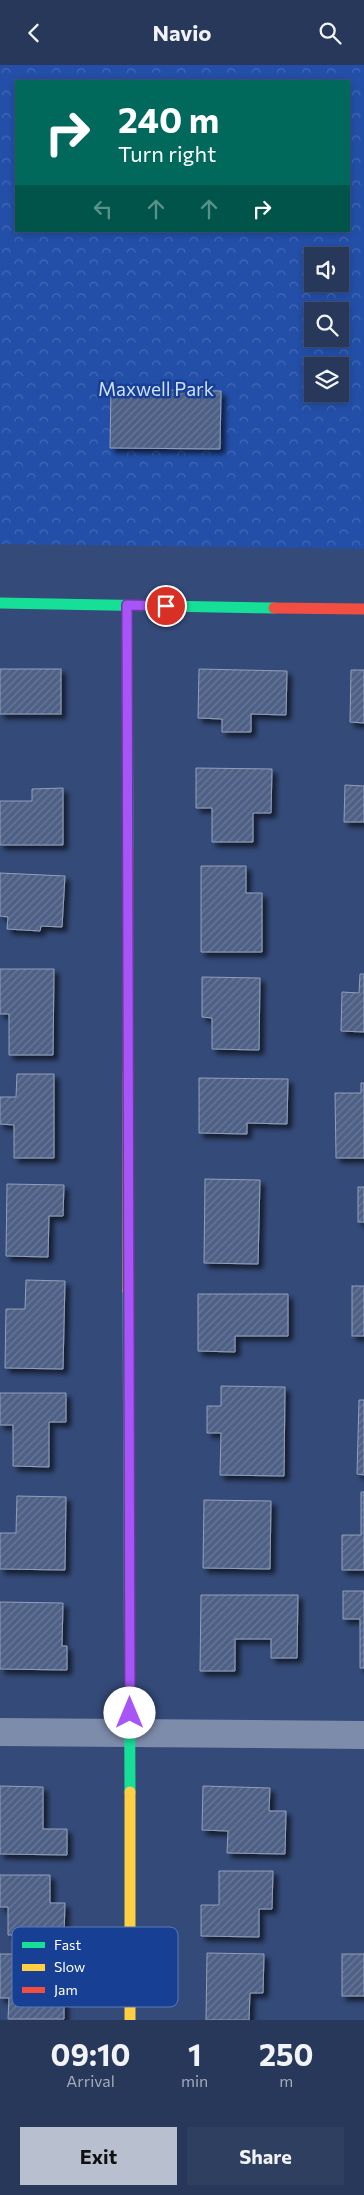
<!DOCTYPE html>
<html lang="en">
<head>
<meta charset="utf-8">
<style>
  body { margin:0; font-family:Commissioner,sans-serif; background:#2f3f60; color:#f1f3f6; height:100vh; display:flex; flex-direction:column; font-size:19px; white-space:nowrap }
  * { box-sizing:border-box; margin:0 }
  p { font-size:16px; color:#a4acbb }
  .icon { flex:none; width:28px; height:28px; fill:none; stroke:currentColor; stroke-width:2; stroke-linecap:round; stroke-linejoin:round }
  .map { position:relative; height:1955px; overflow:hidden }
  .panel { display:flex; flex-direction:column; background:#27385a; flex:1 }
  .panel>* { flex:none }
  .banner { position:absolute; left:15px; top:15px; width:335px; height:152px; border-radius:0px; box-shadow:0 2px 8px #0003,0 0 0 1px #435270; background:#00695c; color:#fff; overflow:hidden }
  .fabs { position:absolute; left:304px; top:182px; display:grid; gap:10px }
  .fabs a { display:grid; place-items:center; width:45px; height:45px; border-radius:0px; background:#27385a; box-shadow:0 2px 8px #0003,0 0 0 1px #435270; font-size:25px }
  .pin { position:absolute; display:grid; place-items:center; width:42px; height:42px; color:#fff; margin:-21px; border:2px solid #fff; border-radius:50%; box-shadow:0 1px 5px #0007 }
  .me { position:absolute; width:55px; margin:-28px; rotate:0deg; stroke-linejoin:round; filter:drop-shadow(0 0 4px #0008) }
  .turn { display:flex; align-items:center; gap:18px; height:105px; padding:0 20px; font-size:22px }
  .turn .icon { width:65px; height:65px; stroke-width:2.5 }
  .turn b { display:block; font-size:35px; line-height:42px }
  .lanes { display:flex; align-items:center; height:48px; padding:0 20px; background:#0003; justify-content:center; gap:25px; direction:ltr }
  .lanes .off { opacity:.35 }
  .eta { display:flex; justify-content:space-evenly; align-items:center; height:85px; text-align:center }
  .eta b { font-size:30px; font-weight:700; line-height:35px }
  .cta { display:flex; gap:10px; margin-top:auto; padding:10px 20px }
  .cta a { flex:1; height:58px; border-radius:0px; background:#b8c0d0; color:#111; font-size:20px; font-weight:700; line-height:58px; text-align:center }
  .cta a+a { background:#2f3f60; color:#f1f3f6 }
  header { display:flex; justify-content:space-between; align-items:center; height:65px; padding:0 20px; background:#27385a; font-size:22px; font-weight:700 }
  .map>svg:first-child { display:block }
  .park { fill:url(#park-crowns); fill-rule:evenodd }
  .building { fill:url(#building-hatch); stroke:#929fb9; filter:url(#shadow) }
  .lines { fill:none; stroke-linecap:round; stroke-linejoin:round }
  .street { stroke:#7d8cab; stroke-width:28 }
  .fast { stroke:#16e098; stroke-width:11 }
  .slow { stroke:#ffcf43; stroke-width:11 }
  .jam { stroke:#f24e42; stroke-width:11 }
  .route-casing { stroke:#6d37a1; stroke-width:12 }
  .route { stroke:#a855f7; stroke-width:9 }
  .labels { text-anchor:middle; stroke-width:5; stroke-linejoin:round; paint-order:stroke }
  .park-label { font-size:19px; fill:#d0dffc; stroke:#174095 }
  .key { fill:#174095; stroke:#5d79b5; stroke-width:1 }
  .key-label { font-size:14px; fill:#fff }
</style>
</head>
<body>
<header><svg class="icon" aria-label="back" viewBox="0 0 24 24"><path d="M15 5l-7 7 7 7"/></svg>Navio<svg class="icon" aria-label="search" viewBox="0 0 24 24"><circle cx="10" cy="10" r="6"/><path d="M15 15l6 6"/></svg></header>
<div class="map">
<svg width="364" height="1955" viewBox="0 0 364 1955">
  <defs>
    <pattern id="park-crowns" width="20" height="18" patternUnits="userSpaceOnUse" patternTransform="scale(1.25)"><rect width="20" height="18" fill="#234fa8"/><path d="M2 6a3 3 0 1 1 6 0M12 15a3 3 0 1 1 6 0" fill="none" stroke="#4469b5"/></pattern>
    <pattern id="building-hatch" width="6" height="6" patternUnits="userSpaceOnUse" patternTransform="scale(1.25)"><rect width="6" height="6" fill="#4f6186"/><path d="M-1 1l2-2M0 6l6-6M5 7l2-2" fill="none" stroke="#697998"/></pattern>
    <filter id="shadow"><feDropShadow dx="4.5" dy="4.5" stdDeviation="2.5" flood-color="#0009"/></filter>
  </defs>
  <rect width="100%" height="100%" fill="#344a78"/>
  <path class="park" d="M0,0H364V484L0,479ZM16,16H349V166H16ZM312,191H340V219H312ZM312,246H340V274H312ZM312,301H340V329H312Z"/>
  <g class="building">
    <path d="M111,324L221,326L220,384L110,383Z"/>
    <rect x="0" y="604" width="61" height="45"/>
    <path d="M199,604L287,606L286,650L251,649V667H222V654L198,653Z"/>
    <path d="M351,605H364V658L350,657Z"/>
    <path d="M196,703L272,704L271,748H253V777H212V743H196Z"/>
    <path d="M345,720L364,721V757H344Z"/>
    <path d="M63,723V780H0V736H32V724Z"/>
    <path d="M201,801H246V828H262V887H201Z"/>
    <path d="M0,808L65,811L62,862L41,861L40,866L7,864L8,852L0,851Z"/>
    <path d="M0,904H54L53,990H9V949H0Z"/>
    <path d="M360,909H364V967L341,966L342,927L359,928Z"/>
    <path d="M202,912L260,913L259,985L212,984V953L202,952Z"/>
    <path d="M17,1009H54V1093H14V1060L0,1059V1032H16Z"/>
    <path d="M199,1013L288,1014L287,1059L247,1058V1069L199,1068Z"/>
    <path d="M361,1018H364V1093H336L335,1028H361Z"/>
    <path d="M205,1114L260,1115L258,1199L204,1198Z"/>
    <path d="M7,1119L64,1120L63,1151H49L48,1192L6,1191Z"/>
    <rect x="358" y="1122" width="6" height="35"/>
    <path d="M26,1215L65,1216L63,1304L5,1303L6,1244H25Z"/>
    <rect x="352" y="1221" width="12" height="50"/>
    <path d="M198,1229H288V1271H235V1287L198,1286Z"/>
    <path d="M221,1321L285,1322L284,1411L220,1410L221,1368H207V1341H221Z"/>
    <path d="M0,1328H66V1357H49V1402L13,1401V1360H0Z"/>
    <path d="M359,1335H364V1410L357,1409Z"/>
    <path d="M361,1427H364V1505H342V1470H361Z"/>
    <path d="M17,1431L66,1432L65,1505L0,1504V1468H16Z"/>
    <path d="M204,1435L271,1436L270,1504L203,1503Z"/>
    <path d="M343,1526H364V1603H360V1554H343Z"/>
    <path d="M201,1530H298L297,1593H271V1574H235V1606H200Z"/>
    <path d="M0,1537L63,1538L62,1581H67V1605L0,1604Z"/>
    <path d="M0,1721L43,1722V1764H67V1790L0,1789Z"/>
    <path d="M203,1721L270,1723L269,1746H286L285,1789L227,1788L228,1766L202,1765Z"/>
    <path d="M219,1806H273L272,1844H259V1872L201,1871V1840H219Z"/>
    <path d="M0,1810H50V1838H65L64,1870H8V1842H0Z"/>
    <path d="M207,1888L264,1889L263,1928H250L249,1955H206Z"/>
    <path d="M0,1889H49V1921H64V1954H8L9,1933H0Z"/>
    <rect x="342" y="1889" width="22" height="42"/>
  </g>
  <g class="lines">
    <path class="street" d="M0,1667L364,1670"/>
    <g class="fast">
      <path d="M0,538L274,543"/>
      <path d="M127,540L128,783"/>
      <path d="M128,1226L130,1727"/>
    </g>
    <g class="slow">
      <path d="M128,1007V1226"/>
      <path d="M130,1727V1955"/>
    </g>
    <g class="jam">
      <path d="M274,543L364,544"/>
      <path d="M128,783V1007"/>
    </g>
  </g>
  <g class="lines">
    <defs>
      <path id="route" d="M130,1648L127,540L166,541"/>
    </defs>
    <use href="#route" class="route-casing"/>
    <use href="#route" class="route"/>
  </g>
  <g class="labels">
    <g class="park-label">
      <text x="156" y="331">Maxwell Park</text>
    </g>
  </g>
  <rect x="12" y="1862" width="166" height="80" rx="8" class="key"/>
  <rect x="22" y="1877" width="23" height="6" fill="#16e098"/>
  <rect x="22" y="1899" width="23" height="7" fill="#ffcf43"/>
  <rect x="22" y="1922" width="23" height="6" fill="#f24e42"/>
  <g class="key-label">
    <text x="54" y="1885">Fast</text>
    <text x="54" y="1907">Slow</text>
    <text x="54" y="1930">Jam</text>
  </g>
</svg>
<div class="fabs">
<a><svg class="icon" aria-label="sound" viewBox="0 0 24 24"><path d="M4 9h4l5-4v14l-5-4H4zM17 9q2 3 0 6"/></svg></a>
<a><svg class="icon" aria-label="search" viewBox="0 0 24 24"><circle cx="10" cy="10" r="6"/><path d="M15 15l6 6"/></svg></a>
<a><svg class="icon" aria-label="layers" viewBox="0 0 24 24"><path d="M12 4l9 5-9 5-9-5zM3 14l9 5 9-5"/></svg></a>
</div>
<div class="pin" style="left:166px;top:541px;background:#d93025"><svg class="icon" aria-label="arrive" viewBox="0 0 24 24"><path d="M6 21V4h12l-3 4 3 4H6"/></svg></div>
<svg class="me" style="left:130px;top:1648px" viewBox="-20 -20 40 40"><circle r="19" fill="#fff"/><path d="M0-13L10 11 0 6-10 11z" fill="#a855f7"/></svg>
<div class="banner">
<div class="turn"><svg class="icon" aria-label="right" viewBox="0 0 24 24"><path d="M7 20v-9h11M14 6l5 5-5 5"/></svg><div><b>240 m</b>Turn right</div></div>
<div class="lanes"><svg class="icon off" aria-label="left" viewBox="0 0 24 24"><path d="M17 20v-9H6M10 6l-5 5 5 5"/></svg><svg class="icon off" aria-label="ahead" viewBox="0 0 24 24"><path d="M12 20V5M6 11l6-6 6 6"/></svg><svg class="icon off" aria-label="ahead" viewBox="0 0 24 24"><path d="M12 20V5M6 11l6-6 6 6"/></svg><svg class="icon" aria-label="right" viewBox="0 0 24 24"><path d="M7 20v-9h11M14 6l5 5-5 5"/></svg></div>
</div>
</div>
<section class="panel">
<div class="eta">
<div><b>09:10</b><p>Arrival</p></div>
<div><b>1</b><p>min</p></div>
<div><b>250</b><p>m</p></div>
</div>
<div class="cta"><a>Exit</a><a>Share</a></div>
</section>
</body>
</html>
